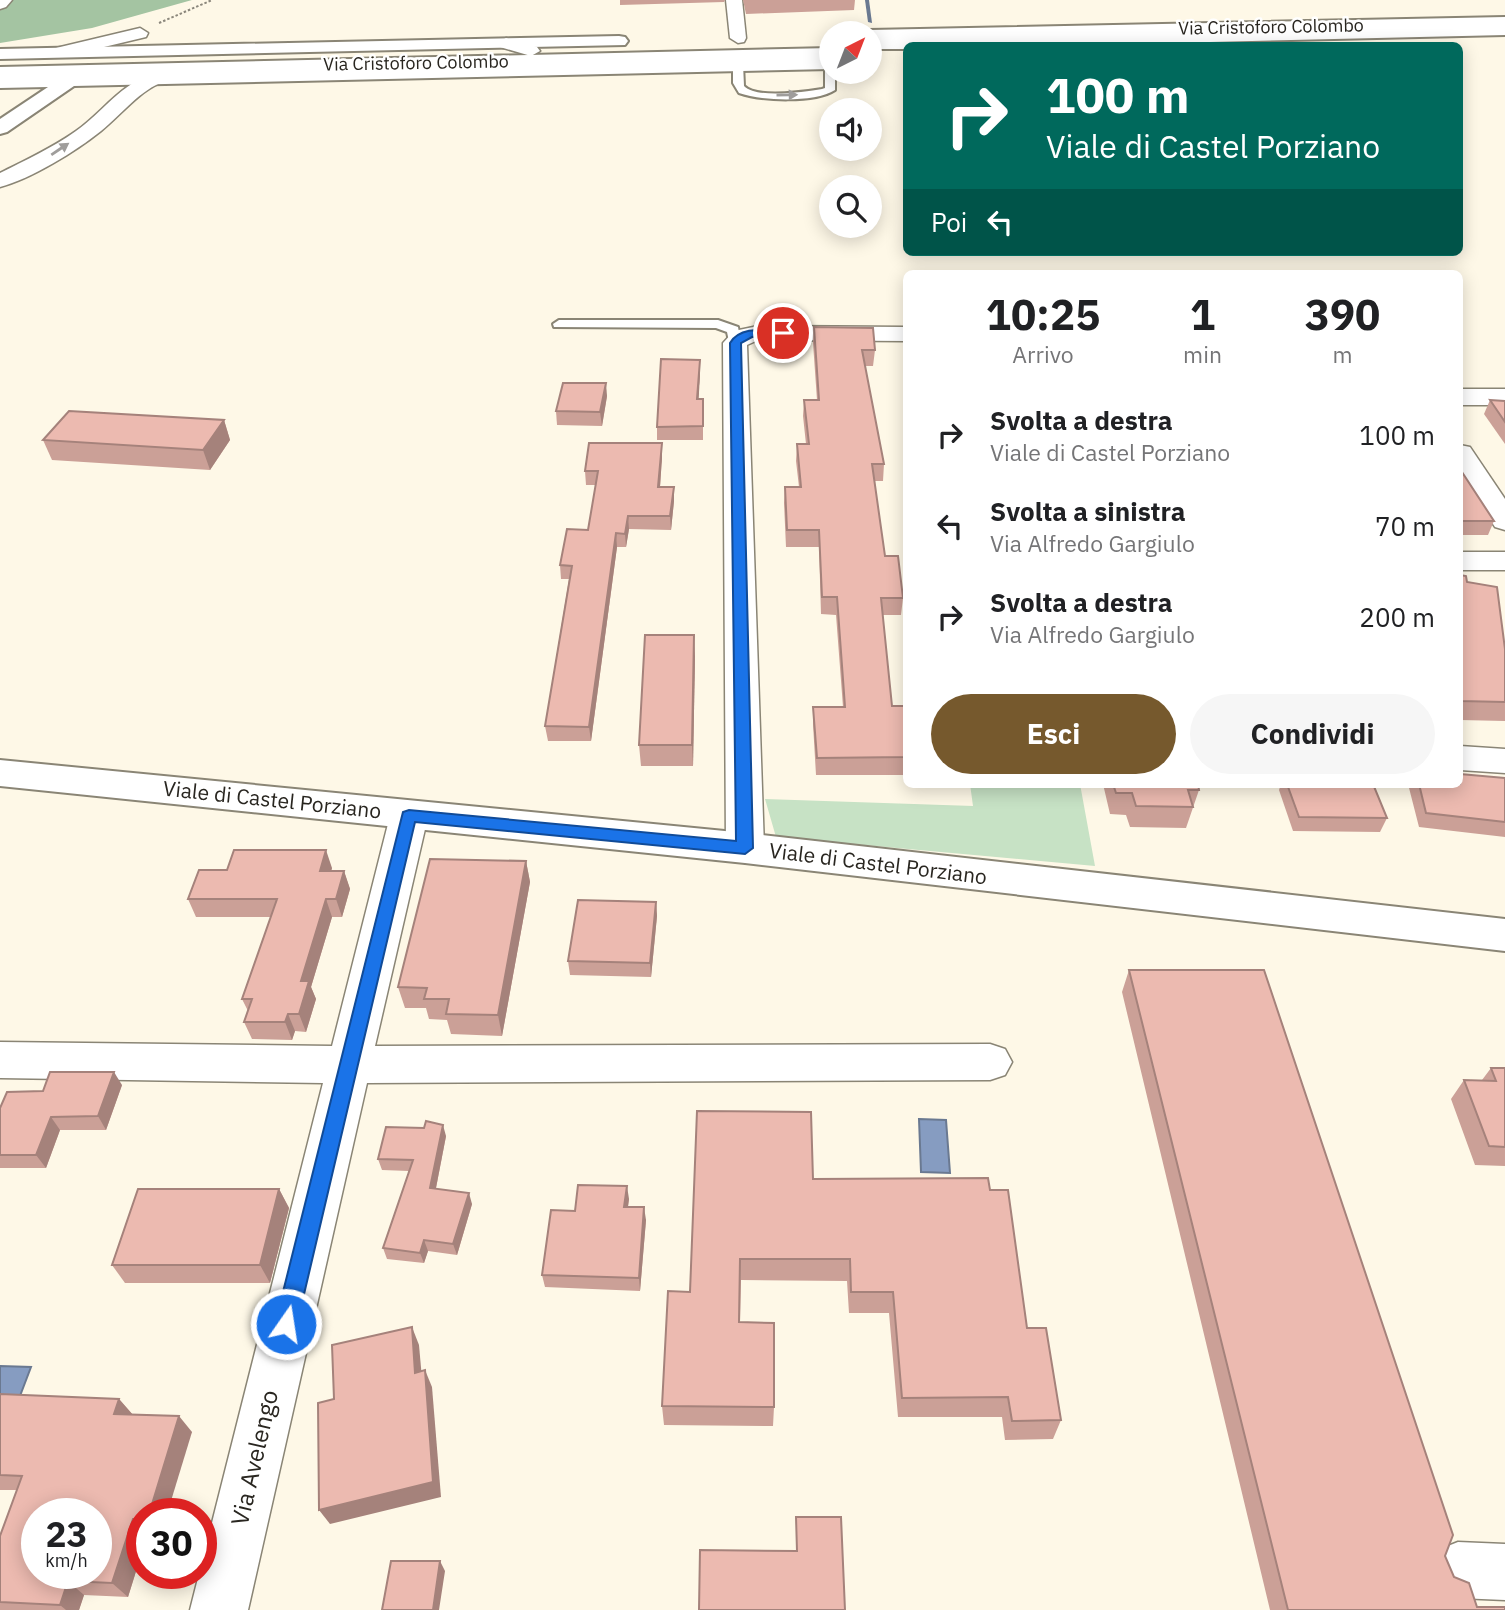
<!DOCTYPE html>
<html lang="it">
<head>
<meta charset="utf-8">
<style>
  body { margin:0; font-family:"IBM Plex Sans",sans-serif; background:#f6f6f6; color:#202124; height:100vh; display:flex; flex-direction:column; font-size:26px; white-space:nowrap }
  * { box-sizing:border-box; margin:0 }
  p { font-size:23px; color:#757577 }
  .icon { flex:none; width:38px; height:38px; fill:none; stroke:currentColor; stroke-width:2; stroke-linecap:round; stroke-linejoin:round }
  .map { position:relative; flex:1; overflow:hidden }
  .details { position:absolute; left:903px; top:270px; width:560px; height:518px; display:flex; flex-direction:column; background:#fff; border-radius:10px; box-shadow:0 4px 18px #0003 }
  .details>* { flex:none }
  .guide { position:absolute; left:903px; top:42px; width:560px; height:214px; border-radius:10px; box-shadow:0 4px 18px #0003; background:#00695c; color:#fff; overflow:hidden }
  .needle { width:46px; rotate:42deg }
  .fabs { position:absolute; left:819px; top:21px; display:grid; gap:14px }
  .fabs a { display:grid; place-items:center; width:63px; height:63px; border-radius:50%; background:#fff; box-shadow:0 4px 18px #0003; font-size:35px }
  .speed { position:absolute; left:21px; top:1498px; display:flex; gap:14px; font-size:35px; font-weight:700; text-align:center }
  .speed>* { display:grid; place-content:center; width:91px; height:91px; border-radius:50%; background:#fff; box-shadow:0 4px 18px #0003; line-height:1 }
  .speed small { font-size:18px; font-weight:400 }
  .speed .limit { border:10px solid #d22; background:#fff; color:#111 }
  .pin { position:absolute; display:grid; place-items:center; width:60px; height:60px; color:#fff; margin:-30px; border:4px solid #fff; border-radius:50%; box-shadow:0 2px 7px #0007 }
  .me { position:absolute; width:77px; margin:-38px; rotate:13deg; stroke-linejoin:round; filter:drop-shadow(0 0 5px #0008) }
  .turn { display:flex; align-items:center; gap:24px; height:147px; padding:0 28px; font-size:32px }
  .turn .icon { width:91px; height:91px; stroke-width:2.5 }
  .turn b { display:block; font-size:49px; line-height:60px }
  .then { display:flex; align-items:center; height:66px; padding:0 28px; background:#0003; gap:14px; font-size:26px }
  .eta { display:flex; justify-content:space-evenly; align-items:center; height:119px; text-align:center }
  .eta b { font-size:42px; font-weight:800; line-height:49px }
  .primary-button { display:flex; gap:14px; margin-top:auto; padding:14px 28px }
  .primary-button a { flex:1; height:80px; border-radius:42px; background:#76592d; color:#fff; font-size:28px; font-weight:800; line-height:80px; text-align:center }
  .primary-button a+a { background:#f6f6f6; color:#202124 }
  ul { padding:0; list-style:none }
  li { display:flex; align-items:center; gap:21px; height:91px; padding:0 28px }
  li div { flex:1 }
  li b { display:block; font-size:26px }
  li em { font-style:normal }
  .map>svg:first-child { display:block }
  .green { fill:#c7e2c5 }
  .forest { fill:#a4c4a2 }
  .water { fill:#869cc1; stroke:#6a7991; stroke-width:2 }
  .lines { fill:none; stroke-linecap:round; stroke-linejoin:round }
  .stream { fill:#6a7991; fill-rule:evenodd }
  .service-casing { stroke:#8a8575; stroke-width:4 }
  .minor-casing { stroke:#8a8575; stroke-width:3 }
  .tertiary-casing { stroke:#8a8575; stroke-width:4 }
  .primary-casing { stroke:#8a8575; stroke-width:4 }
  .path { stroke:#8b877c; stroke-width:2; stroke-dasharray:2.5 2; stroke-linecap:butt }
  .service { fill:#fff; fill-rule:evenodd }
  .minor { fill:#fff; fill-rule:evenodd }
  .tertiary { fill:#fff; fill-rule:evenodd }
  .primary { fill:#fff; fill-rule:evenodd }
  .wall { fill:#cba097 }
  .shaded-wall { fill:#a5827b }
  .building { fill:#ecbab0; stroke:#a5827b; stroke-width:2; fill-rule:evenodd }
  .oneway { fill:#9f9d9b }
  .route { fill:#1a73e8; stroke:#114b97; stroke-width:2 }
  .labels { text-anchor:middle; stroke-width:5; stroke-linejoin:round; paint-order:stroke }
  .far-street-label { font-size:18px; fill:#292620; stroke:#fff }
  .street-label { font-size:21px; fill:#292620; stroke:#fff }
  .near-street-label { font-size:24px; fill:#292620; stroke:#fff }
</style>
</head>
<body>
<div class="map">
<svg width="1505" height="1610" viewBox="0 0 1505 1610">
  <rect width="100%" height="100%" fill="#fef8e7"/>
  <path class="green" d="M970,784H1080L1095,866L776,837L765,799L973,806Z"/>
  <path class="forest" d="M0,0H192L92,28L0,43Z"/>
  <g class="water">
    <path d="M919,1119L946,1120L950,1173L921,1172Z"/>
    <path d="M0,1366L31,1367L15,1409H0Z"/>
  </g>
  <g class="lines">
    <path class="stream" d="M865,0H869L872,23L868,22Z"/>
    <defs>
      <g id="service">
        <path d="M830,60L831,72H835V90C815,103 761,101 739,93L733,83V64L738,61L743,64L744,86C757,99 803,92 822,89L825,88V63Z"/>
        <path d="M559,320H718L738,327L741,343L735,347L730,346L727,332L716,328L554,327L553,324Z"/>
      </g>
      <g id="minor">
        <path d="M0,0H12L6,7L0,9Z"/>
        <path d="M726,0H742L746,38L744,42L738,43L730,38Z"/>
        <path d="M140,28L148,33L146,37L62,57L53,52L56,48Z"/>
        <path d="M506,38L537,47L540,51L531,56L500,47L497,43Z"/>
        <path d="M154,74L160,75L163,79L160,83C136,94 121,115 101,131C76,151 31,179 0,187V173C26,160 52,148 76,131C102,113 122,82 154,74Z"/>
        <path d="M758,326L906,327V341L758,340L747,345L764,848L758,858L745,862L732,858L726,848L723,343L734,331Z"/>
        <rect x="1460" y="389" width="45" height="16"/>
        <path d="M1460,445L1470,447L1505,499V530L1495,527L1460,474Z"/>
        <rect x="1460" y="552" width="45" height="18"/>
        <path d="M1460,746L1505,749V773L1460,770Z"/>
        <path d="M409,803L422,807L428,816L375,1046L990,1044L1005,1049L1012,1062L1005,1075L990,1080L367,1083L248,1610H190L323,1083L0,1078V1042L332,1046L390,816L396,807Z"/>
        <path d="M1458,1542L1505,1544V1600L1458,1598L1438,1590L1430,1570L1438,1550Z"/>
      </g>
      <g id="tertiary">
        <path d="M1505,17V27L870,40V33H862L870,30Z"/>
        <path d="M619,36L625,37L628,41L625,45L0,59V49Z"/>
        <path d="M831,57V69L74,86L7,132L0,134V119L48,87L0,88V76L73,72L80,75Z"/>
        <path d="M0,760L745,833L1505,919V951L745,863L0,786Z"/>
      </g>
      <g id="primary">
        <path d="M1505,25V35L1044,46H906V49H870V39Z"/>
        <path d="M831,48V58L0,79V67Z"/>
      </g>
    </defs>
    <use href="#service" class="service-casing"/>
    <use href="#minor" class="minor-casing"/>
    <use href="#tertiary" class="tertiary-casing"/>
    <use href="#primary" class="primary-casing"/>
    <path class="path" d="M159,23L212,0"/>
    <use href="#service" class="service"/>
    <use href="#minor" class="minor"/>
    <use href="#tertiary" class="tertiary"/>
    <use href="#primary" class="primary"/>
  </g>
  <g class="wall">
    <path d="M620,0H725L724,2L620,5Z"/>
    <path d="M743,0H855L854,10L746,14Z"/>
    <path d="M814,327L875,350L873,366H865L884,464L883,481H874L885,556L903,598L901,615H883L892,706H906V775H816L813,724V707H843L836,615L821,614L819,547H786L784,503L785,487H799L796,461L797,444H806L803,416L804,400H817L813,343Z"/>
    <path d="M700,373L698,399H703V440H657V427Z"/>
    <path d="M607,396L602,426L557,425L556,411Z"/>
    <path d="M1490,400L1505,401V444L1484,414Z"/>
    <path d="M224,420L230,440L210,470L52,460L43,440Z"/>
    <path d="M662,457L660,487H674V501L671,530L629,529L626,547H617L591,741H548L545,726L569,579H561L560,565L588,530L596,485H586L585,471Z"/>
    <path d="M1460,469L1494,521L1488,535H1460Z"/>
    <path d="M1460,575L1467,582L1505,649V721L1460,720Z"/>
    <path d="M695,656L693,766H641L639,745Z"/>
    <path d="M1505,778V837L1419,827L1408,784H1460Z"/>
    <path d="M1103,784H1198L1199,790L1186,828L1130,827L1126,815L1110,814Z"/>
    <path d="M1281,784H1373L1387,818L1380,832L1293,831L1279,790Z"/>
    <path d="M526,861L530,882L502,1036L451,1034L447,1020L429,1019L426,1008H405L398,987Z"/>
    <path d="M332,868L331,871H344L350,889L342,917H332L311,987L316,999L306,1032L295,1031L292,1040L252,1039L244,1022L248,1011L242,999L271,917H196L188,899L227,870Z"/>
    <path d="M656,902L657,916L651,977L570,975L568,961Z"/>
    <path d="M1129,970L1454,1577L1477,1607L1505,1610H1270L1122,992Z"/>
    <path d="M1491,1068H1505V1166L1475,1165L1451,1099L1464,1080H1482Z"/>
    <path d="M122,1085L106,1130H60L46,1168H0V1108L43,1091Z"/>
    <path d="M446,1136L436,1188L472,1204L457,1255L428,1251L424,1263L387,1259L383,1248L409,1171L382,1170L378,1159Z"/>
    <path d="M813,1179L990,1190L1027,1328L1061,1420L1053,1439L1005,1440L1002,1417H898L889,1313H849L847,1281L741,1280L740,1322L774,1407L773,1426L664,1425L662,1406L690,1292Z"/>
    <path d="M279,1189L289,1208L270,1283H125L112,1265Z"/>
    <path d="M629,1199L628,1207L646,1220L640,1291L545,1287L542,1275L575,1211Z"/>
    <path d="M0,1394L119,1399L133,1415L192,1432L142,1514V1552L128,1597L84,1595L79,1610H0V1536L17,1490H0Z"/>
    <path d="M796,1517L845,1610L796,1551Z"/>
  </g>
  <g class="shaded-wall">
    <path d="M700,360V373L698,412L697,399Z"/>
    <path d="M606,383L607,396L602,426L600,412Z"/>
    <path d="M224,420L230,440L210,470L203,450Z"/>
    <path d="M662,443V457L659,501L658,487Z"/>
    <path d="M674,487V501L671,530L670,516Z"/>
    <path d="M628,516L629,529L626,547L625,534Z"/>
    <path d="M616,533L617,547L591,741L589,727Z"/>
    <path d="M694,635L695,656L693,766L692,745Z"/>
    <path d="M326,850L332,868L326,889L320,871Z"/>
    <path d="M526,861L530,882L502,1036L498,1015Z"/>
    <path d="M344,871L350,889L342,917L336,899Z"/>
    <path d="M326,899L332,917L311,987L316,999L306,1032L299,1014L301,981Z"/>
    <path d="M656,902L657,916L651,977L650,963Z"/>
    <path d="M288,1014L295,1031L292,1040L285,1022Z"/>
    <path d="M114,1072L122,1085L106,1130L98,1116Z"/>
    <path d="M51,1117L60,1130L46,1168L36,1155Z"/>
    <path d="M443,1125L446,1136L434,1198L430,1188Z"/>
    <path d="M627,1186L629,1199L626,1219L624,1207Z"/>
    <path d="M279,1189L289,1208L270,1283L260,1265Z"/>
    <path d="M469,1193L472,1204L457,1255L453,1244Z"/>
    <path d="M644,1207L646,1220L640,1291L639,1278Z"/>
    <path d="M424,1240L428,1251L424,1263L420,1253Z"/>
    <path d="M412,1327L419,1345L423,1390L415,1373Z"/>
    <path d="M425,1370L432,1387L441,1497L330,1524L319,1510Z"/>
    <path d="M119,1399L133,1415L114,1414Z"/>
    <path d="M179,1416L192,1432L167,1514H149Z"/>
    <path d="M133,1519L142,1527V1552L128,1597L112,1583Z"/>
    <path d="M440,1561L445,1571L439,1610H433Z"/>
    <path d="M68,1581L84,1595L79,1610H66L60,1605Z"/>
  </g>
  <g class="building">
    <path d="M814,327L873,328L875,350H862L884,464H872L885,556H898L903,598H881L892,706H906V757L817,758L813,707H845L837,597H822L819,530H787L785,487H801L797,444H809L804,400H819Z"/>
    <path d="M661,359L700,360L697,399H703V426L657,427Z"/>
    <path d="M563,383H606L600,412L556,411Z"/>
    <path d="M1490,400L1505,401V422Z"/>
    <path d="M69,411L224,420L203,450L43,440Z"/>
    <path d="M589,443H662L658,487H674L670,516H628L625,534L616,533L589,727L545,726L572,566L560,565L567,529L588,530L598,471H585Z"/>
    <path d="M1460,469L1494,521H1460Z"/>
    <path d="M1460,575L1466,576L1467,582L1497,587L1505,649V702L1460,701Z"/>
    <path d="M645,635H694L692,745H639Z"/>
    <path d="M1460,774L1505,778V822L1426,813L1419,784H1460Z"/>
    <path d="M1113,784H1198L1199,790H1188L1193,807L1136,806L1132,793H1116Z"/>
    <path d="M1287,784H1373L1387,818L1299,817Z"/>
    <path d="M234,850H326L320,871H344L336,899H326L301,981H309L299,1014H288L285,1022H244L252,999H242L277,899H188L199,870H227Z"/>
    <path d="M430,859L526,861L498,1015L446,1014L449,999H424L427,988L398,987Z"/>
    <path d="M578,900L656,902L650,963L568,961Z"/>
    <path d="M1129,970H1264L1453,1535L1445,1556L1454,1577L1469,1583L1477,1607H1505V1610H1288Z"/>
    <path d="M1491,1068H1505V1147L1489,1146L1464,1080L1496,1081Z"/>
    <path d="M50,1072H114L98,1116L51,1117L36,1155H0V1108L7,1092L43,1091Z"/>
    <path d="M697,1111L811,1112L813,1179L988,1178L990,1190H1008L1027,1328H1046L1061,1420L1012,1421L1008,1397L902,1398L893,1292H851L850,1259H740L739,1322L774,1323V1407L662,1406L668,1291L690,1292Z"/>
    <path d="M426,1121L443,1125L430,1188L469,1193L453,1244L424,1240L420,1253L383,1248L413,1160L378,1159L386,1127L424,1128Z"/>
    <path d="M578,1185L627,1186L624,1207H644L639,1278L542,1275L551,1210L575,1211Z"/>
    <path d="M138,1189H279L260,1265H112Z"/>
    <path d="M412,1327L415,1373L425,1370L433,1482L319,1510L318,1403L334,1399L332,1345Z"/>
    <path d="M0,1394L119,1399L114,1414L179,1416L149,1514H142V1519H133L112,1583L68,1581L60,1605L0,1602V1536L22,1476L0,1475ZM37,1514H96V1573H37Z"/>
    <path d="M796,1517H841L845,1610H699L700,1550L797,1551Z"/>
    <path d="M391,1561H440L433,1610H382Z"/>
  </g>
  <defs><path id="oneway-solid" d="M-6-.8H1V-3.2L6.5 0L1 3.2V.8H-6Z" transform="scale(1.75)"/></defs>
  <g class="oneway">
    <use href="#oneway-solid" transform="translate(787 95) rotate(-1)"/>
    <use href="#oneway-solid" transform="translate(60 149) rotate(-34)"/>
  </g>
  <path class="route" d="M783,330L787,331V335L752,337L741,343L753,848L745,854L415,822L297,1324L294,1332L286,1335L279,1332L275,1324L403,812L409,810L736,841L730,343C740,326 765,330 783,330Z"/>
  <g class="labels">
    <g class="far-street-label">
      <text transform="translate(1271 27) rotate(-1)" y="6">Via Cristoforo Colombo</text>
      <text transform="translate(416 63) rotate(-1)" y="6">Via Cristoforo Colombo</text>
    </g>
    <g class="street-label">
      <text transform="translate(272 800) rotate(6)" y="7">Viale di Castel Porziano</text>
      <text transform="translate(878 864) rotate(7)" y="7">Viale di Castel Porziano</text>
    </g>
    <g class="near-street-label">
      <text transform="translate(255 1458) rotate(-77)" y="8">Via Avelengo</text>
    </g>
  </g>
</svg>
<div class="fabs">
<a><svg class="needle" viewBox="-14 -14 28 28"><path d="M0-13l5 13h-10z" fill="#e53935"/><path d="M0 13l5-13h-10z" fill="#757577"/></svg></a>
<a><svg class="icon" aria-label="sound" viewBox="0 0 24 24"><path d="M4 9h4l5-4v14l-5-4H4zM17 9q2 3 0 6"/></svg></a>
<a><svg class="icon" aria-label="search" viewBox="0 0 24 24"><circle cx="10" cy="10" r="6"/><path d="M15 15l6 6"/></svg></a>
</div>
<div class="speed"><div>23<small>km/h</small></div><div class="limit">30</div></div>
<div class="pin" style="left:783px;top:333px;background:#d93025"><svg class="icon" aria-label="arrive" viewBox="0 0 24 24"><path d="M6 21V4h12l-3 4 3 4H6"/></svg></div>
<svg class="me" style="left:286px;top:1324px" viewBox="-20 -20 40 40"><circle r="17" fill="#1a73e8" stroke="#fff" stroke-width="3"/><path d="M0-11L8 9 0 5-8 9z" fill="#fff"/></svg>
<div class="guide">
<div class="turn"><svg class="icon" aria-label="right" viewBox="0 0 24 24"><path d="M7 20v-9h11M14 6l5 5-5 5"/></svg><div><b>100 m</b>Viale di Castel Porziano</div></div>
<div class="then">Poi<svg class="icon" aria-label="left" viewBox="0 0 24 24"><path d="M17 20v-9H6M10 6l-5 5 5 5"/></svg></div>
</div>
<section class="details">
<div class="eta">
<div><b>10:25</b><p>Arrivo</p></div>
<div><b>1</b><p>min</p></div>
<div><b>390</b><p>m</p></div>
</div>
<ul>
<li><svg class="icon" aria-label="right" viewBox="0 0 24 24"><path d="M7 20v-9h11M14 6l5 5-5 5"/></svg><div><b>Svolta a destra</b><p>Viale di Castel Porziano</p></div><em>100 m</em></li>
<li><svg class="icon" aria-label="left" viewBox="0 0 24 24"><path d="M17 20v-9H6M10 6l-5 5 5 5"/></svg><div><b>Svolta a sinistra</b><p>Via Alfredo Gargiulo</p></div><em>70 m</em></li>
<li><svg class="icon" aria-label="right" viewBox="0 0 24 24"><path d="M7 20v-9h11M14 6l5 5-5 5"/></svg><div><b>Svolta a destra</b><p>Via Alfredo Gargiulo</p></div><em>200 m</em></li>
</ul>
<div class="primary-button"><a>Esci</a><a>Condividi</a></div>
</section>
</div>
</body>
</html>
